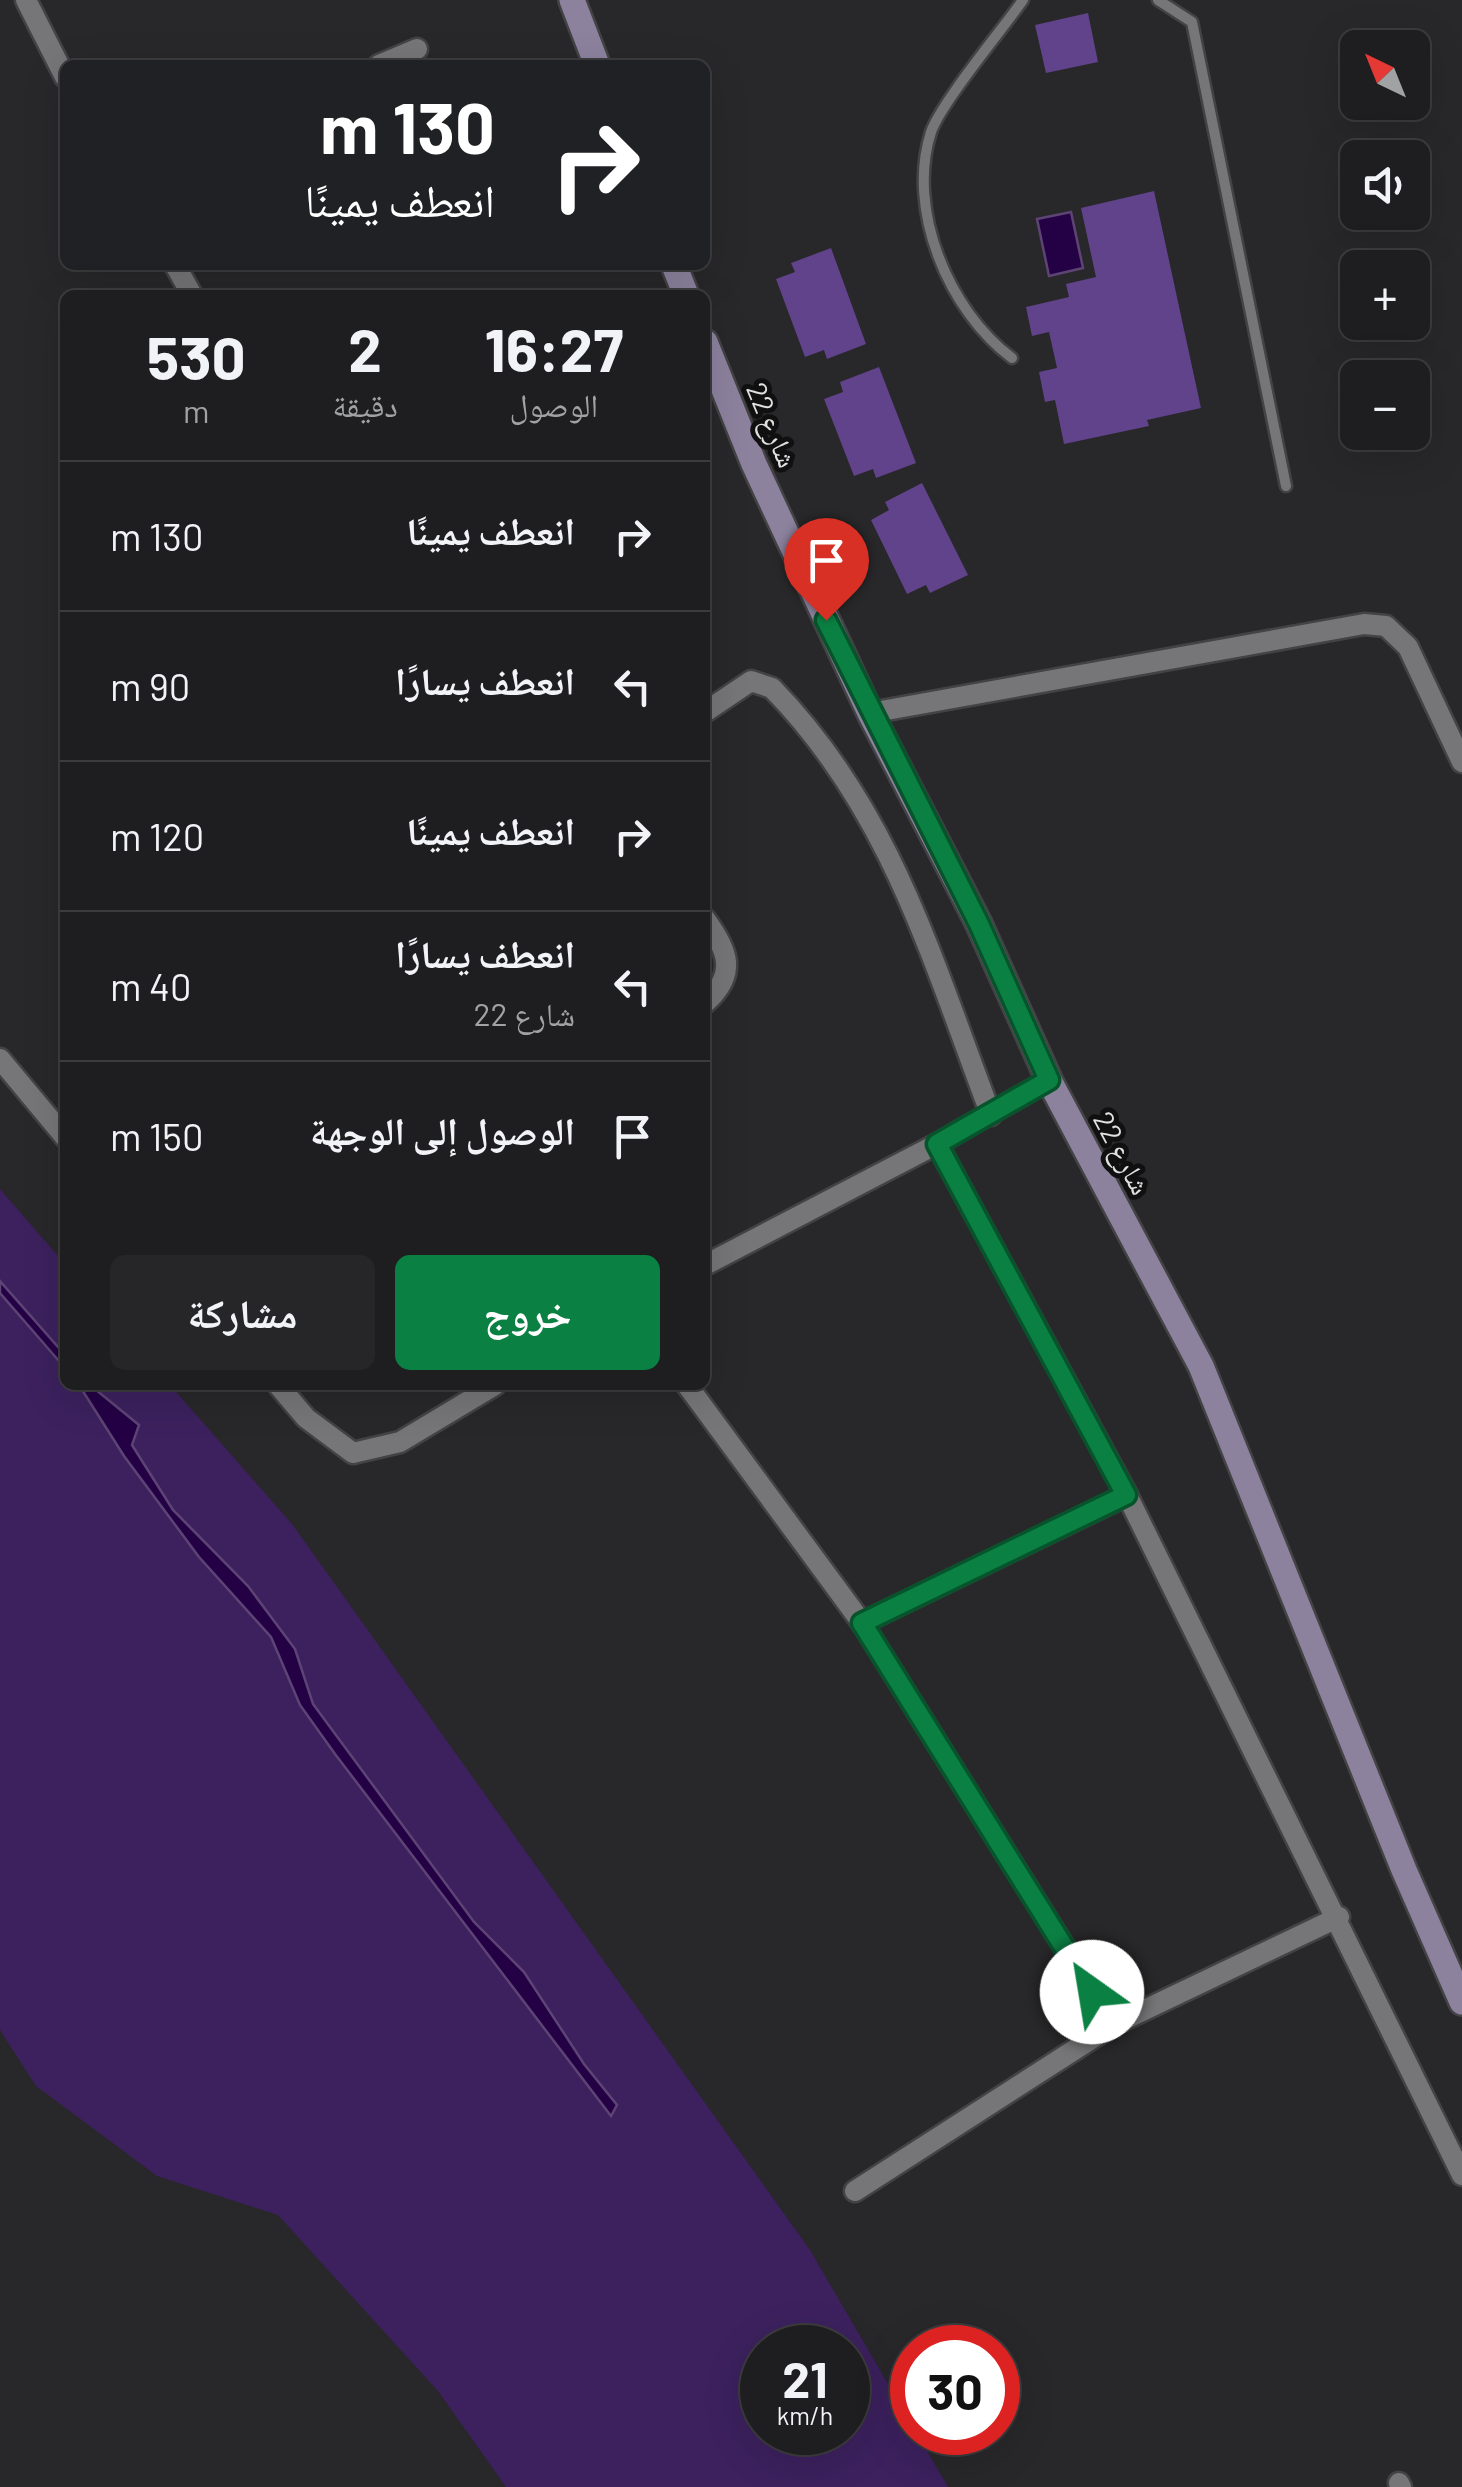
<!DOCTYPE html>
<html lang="ar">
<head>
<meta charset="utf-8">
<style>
  body { margin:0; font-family:Barlow,"Noto Naskh Arabic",sans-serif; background:#262628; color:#f1f3f6; direction:rtl; height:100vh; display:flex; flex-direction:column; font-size:38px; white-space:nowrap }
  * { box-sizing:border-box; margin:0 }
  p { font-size:32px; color:#a1a2a4 }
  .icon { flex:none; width:55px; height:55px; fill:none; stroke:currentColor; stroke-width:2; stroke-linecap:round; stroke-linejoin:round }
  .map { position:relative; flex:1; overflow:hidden; direction:ltr }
  .drawer { position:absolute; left:60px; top:290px; width:650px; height:1100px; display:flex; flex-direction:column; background:#1e1d1f; border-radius:15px; box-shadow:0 10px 40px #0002,0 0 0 2px #3c3b3d; direction:rtl }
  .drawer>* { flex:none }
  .top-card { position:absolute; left:60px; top:60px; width:650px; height:210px; border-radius:15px; box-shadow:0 10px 40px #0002,0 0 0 2px #3c3b3d; direction:rtl; background:#202124; color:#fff; overflow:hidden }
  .needle { width:65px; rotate:317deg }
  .controls { position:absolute; left:1340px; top:30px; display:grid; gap:20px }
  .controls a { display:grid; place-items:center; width:90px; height:90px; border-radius:15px; background:#1e1d1f; box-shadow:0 10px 40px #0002,0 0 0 2px #3c3b3d; font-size:50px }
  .speed { position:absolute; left:740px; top:2325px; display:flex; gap:20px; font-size:50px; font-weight:700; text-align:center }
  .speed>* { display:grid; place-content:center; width:130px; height:130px; border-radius:50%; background:#1e1d1f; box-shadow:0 10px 40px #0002,0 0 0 2px #3c3b3d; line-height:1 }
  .speed small { font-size:25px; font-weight:400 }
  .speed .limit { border:15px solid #d22; background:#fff; color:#111 }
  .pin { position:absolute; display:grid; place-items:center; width:85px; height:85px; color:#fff; margin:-102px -42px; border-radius:50% 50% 50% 0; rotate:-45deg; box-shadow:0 0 10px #0007 }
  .pin .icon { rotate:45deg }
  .me { position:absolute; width:110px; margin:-55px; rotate:328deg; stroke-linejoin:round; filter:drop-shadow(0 0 8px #0008) }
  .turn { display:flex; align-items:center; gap:35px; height:210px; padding:0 50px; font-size:45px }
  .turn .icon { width:130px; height:130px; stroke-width:2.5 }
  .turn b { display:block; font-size:70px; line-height:85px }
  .eta { display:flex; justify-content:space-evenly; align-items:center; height:170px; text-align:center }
  .eta b { font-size:60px; font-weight:700; line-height:70px }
  .cta { display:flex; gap:20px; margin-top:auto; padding:20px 50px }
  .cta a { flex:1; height:115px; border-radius:15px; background:#0b8043; color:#fff; font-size:40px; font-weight:700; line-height:115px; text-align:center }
  .cta a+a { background:#262628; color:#f1f3f6 }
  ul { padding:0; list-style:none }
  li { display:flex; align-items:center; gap:30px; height:150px; padding:0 50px; border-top:2px solid #3c3b3d }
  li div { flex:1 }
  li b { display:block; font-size:38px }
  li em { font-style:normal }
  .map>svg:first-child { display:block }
  .green { fill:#3c215e; fill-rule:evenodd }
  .water { fill:#240045; stroke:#5d4474; stroke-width:2.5 }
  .building { fill:#60438a }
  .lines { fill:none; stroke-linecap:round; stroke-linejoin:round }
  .lane-casing { stroke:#434244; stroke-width:15 }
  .street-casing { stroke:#434244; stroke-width:25 }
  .secondary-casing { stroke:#434244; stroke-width:30 }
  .lane { stroke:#767577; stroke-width:10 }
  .street { stroke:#767577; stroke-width:20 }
  .secondary { stroke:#8c829e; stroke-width:25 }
  .route-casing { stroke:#07532c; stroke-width:25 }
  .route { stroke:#0b8043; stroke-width:18 }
  .labels { text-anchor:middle; stroke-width:10; stroke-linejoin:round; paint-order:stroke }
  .street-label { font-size:28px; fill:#e1e1e2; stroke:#111011 }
</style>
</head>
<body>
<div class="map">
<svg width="1462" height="2487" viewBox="0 0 1462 2487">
  <rect width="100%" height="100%" fill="#282729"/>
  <path class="green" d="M0,1189L65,1264V1385H170L292,1524L810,2250L948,2487H506L438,2391L278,2215L157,2176L36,2086L0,2030ZM762,2348H848V2432H762Z"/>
  <g class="water">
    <path d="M1071,212L1083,268L1049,276L1037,219Z"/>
    <path d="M0,1281L65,1355V1368L0,1293Z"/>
    <path d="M79,1385H90L139,1425L132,1445L173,1510L248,1586L295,1649L313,1704L474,1922L524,1972L584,2064L617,2105L611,2116L335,1754L300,1705L271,1637L199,1557L124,1456Z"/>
  </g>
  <g class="building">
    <path d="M1088,13L1098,62L1046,73L1035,25Z"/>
    <path d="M1154,191L1201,408L1147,420L1149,426L1064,444L1055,400L1045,402L1039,372L1057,368L1049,332L1032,336L1026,307L1069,297L1066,284L1096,277L1081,208Z"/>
    <path d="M831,248L866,344L827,359L824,350L805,357L776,279L795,272L791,263Z"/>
    <path d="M879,367L916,463L876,478L873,469L854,476L824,399L843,392L840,382Z"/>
    <path d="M922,483L968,575L930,593L926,585L907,594L871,520L889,510L885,502Z"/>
  </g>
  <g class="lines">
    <defs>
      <g id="lane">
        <path d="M1158,0L1192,22L1286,486"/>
        <path d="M1012,358C949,311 906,210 931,132C941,103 1002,30 1023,0"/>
      </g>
      <g id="street">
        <path d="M26,0L65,77"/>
        <path d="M379,65L417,49"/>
        <path d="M175,265L192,295"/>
        <path d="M705,712L751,681L772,688C891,810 932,960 991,1115"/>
        <path d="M870,713L1364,624L1386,626L1408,647L1462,762"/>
        <path d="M705,919C728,950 738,974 705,1003"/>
        <path d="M0,1059L65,1137"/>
        <path d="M937,1144L1127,1495L1462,2175"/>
        <path d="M705,1265L937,1144L1049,1080"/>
        <path d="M278,1385L306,1418L353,1453L400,1442L495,1385"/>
        <path d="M687,1385L862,1623L1113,2025L855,2191"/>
        <path d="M862,1623L1127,1495"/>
        <path d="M1113,2025L1339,1917"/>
        <path d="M1399,2483L1401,2487"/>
      </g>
      <g id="secondary">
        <path d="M572,0L597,65"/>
        <path d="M674,265L686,295"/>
        <path d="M705,342L754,464L870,713L979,924L1049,1080L1201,1366L1404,1870L1462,2002"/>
      </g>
    </defs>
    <use href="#lane" class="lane-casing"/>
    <use href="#street" class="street-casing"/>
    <use href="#secondary" class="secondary-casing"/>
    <use href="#lane" class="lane"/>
    <use href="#street" class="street"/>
    <use href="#secondary" class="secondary"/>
  </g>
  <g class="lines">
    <defs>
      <path id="route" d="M826,620L979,924L1049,1080L937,1144L1126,1495L862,1623L1092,1992"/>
    </defs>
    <use href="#route" class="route-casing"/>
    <use href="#route" class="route"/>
  </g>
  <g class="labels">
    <g class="street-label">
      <text transform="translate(772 425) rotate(67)" y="10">شارع 22</text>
      <text transform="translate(1122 1153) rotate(62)" y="10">شارع 22</text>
    </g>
  </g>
</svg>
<div class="controls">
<a><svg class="needle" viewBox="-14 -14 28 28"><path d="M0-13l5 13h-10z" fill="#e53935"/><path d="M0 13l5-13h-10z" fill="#a1a2a4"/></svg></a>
<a><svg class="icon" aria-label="sound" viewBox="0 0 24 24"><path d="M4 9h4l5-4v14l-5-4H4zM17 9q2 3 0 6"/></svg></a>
<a>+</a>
<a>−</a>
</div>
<div class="speed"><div>21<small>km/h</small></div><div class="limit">30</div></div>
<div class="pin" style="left:826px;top:620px;background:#d93025"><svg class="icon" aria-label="arrive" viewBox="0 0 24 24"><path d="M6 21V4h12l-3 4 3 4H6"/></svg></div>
<svg class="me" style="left:1092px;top:1992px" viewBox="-20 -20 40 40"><circle r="19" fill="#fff"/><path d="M0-13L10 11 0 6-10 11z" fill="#0b8043"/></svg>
<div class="top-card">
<div class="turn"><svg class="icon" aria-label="right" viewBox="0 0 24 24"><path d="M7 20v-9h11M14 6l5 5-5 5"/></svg><div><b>130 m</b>انعطف يمينًا</div></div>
</div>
<section class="drawer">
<div class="eta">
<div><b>16:27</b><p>الوصول</p></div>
<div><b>2</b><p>دقيقة</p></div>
<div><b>530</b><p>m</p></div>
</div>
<ul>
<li><svg class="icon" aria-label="right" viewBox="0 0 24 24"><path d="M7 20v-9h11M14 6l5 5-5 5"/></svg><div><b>انعطف يمينًا</b></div><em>130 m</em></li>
<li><svg class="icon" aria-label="left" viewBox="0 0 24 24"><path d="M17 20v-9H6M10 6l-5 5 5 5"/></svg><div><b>انعطف يسارًا</b></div><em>90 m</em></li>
<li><svg class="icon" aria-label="right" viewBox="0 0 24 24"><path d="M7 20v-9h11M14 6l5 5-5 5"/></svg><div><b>انعطف يمينًا</b></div><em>120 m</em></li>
<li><svg class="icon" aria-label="left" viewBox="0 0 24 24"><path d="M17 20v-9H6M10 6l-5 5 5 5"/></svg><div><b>انعطف يسارًا</b><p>شارع 22</p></div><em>40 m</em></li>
<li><svg class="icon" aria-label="arrive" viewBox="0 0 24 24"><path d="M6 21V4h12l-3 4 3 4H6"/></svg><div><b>الوصول إلى الوجهة</b></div><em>150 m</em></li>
</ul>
<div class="cta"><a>خروج</a><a>مشاركة</a></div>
</section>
</div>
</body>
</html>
